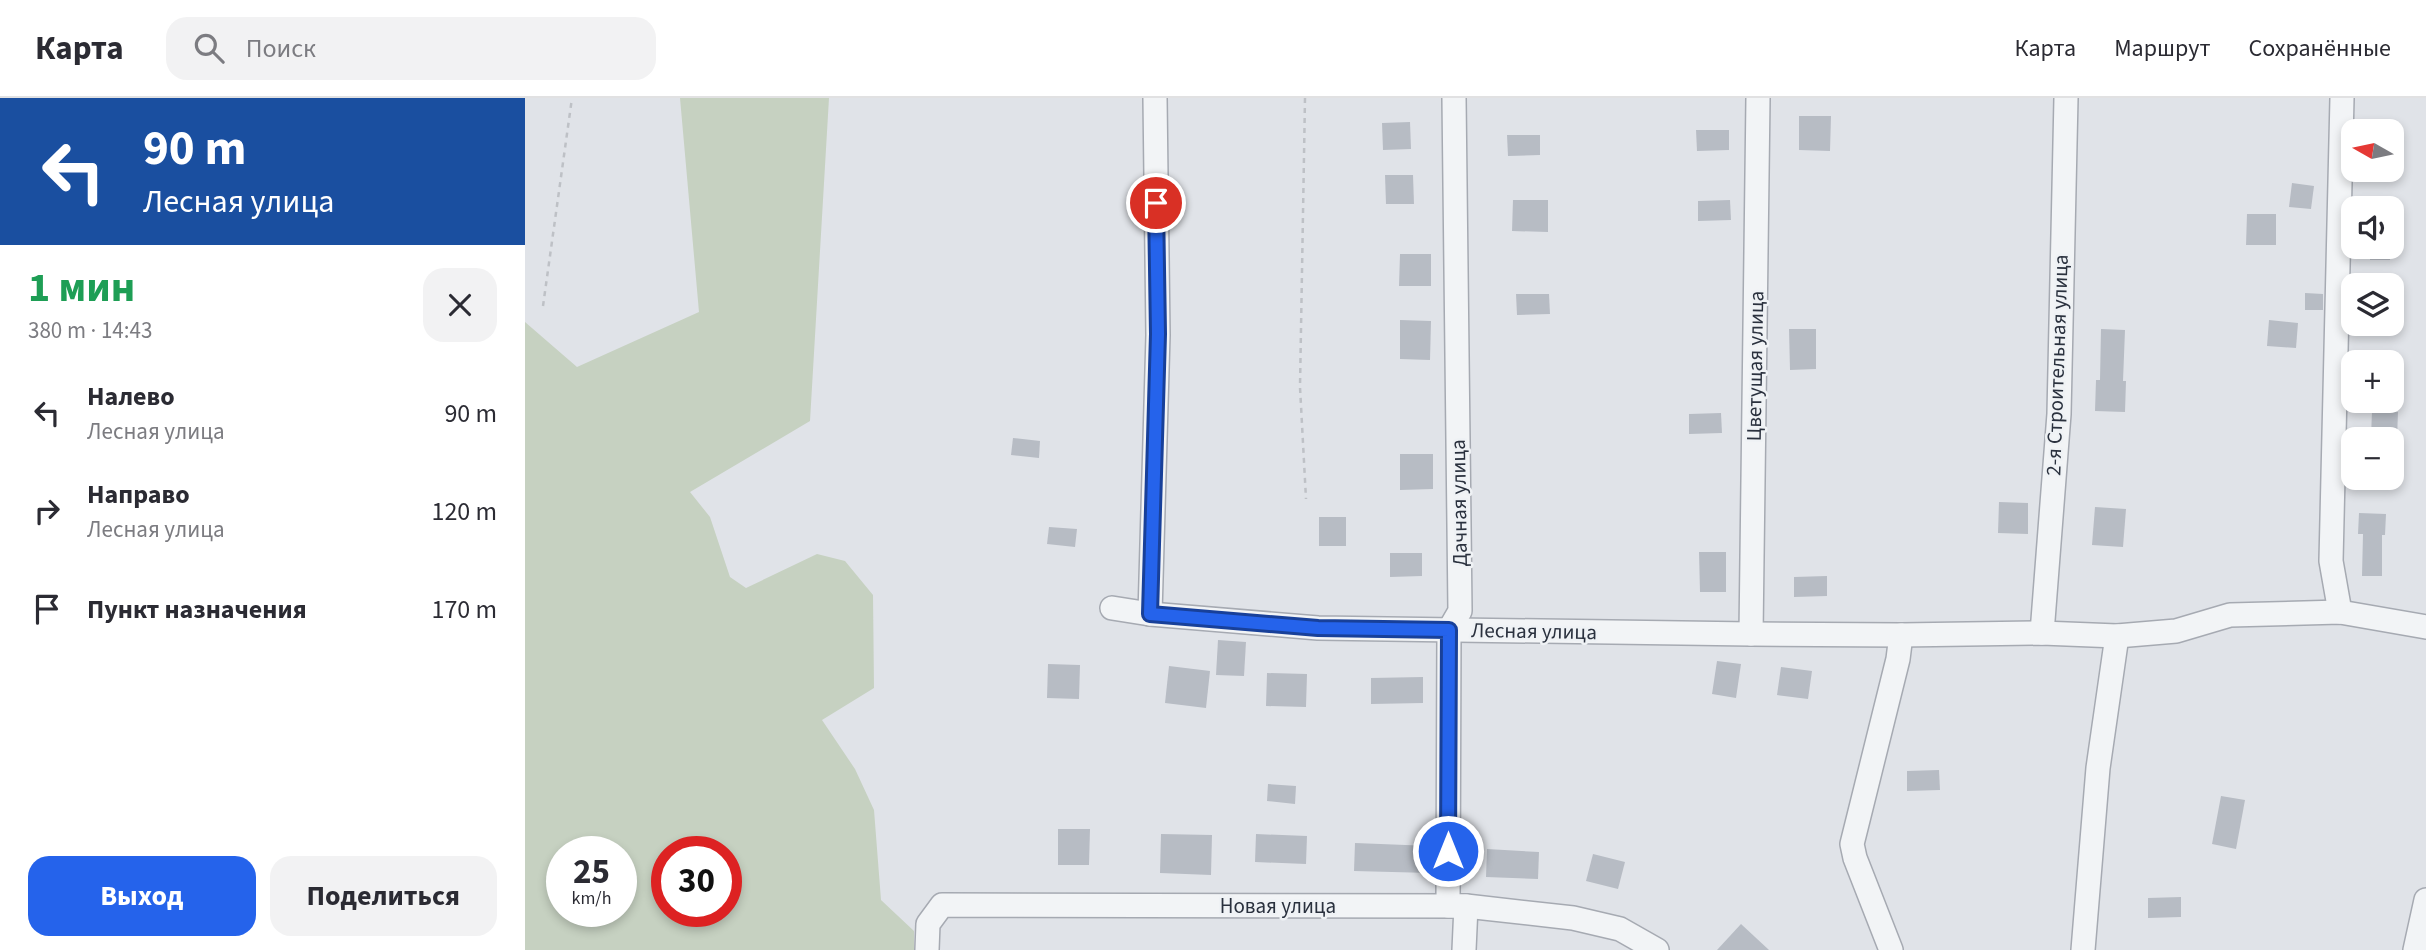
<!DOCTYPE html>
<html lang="ru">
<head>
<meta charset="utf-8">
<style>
  body { margin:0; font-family:"Source Sans 3",sans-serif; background:#f2f2f3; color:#2b2b33; height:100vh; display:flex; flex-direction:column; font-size:26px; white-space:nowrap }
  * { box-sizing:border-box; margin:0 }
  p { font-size:23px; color:#7c7c81 }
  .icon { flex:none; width:38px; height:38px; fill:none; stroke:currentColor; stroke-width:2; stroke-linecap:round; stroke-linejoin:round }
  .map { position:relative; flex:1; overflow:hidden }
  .drawer { display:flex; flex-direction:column; background:#fff; width:525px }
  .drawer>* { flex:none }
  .guide { background:#1a4fa0; color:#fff; overflow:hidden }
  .needle { width:46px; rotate:279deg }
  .buttons { position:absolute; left:1816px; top:21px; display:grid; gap:14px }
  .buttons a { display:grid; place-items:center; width:63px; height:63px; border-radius:14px; background:#fff; box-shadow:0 4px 10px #0003; font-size:35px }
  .speed { position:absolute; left:21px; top:738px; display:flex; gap:14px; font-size:35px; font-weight:700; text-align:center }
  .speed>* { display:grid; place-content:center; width:91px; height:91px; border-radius:50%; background:#fff; box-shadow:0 4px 10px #0003; line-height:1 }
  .speed small { font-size:18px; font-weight:400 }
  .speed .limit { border:10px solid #d22; background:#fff; color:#111 }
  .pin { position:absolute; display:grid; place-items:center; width:60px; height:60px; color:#fff; margin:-30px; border:4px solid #fff; border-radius:50%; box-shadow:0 2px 7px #0007 }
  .me { position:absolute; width:77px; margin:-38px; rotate:0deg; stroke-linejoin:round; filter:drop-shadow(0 0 5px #0008) }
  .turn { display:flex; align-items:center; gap:24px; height:147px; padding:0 28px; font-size:32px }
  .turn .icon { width:91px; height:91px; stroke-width:2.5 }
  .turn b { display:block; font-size:49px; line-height:60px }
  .round { display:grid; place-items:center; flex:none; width:74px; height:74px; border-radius:21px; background:#f2f2f3 }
  .overview { display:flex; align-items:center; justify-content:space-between; height:119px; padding:0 28px }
  h1 { font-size:42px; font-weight:700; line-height:52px; color:#1e9e55 }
  .cta { display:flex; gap:14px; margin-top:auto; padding:14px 28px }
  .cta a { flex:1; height:80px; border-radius:21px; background:#2563eb; color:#fff; font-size:28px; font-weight:700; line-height:80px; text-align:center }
  .cta a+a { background:#f2f2f3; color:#2b2b33 }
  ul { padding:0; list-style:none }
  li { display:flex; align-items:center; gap:21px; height:98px; padding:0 28px }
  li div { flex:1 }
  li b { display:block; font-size:26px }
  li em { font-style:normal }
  header { display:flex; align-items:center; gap:42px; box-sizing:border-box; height:98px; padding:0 35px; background:#fff; border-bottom:2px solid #e1e1e2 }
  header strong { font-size:33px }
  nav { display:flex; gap:38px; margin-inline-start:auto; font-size:24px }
  .search { width:490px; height:63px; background:#f2f2f3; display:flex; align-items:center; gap:18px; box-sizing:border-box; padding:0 24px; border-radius:21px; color:#7c7c81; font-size:26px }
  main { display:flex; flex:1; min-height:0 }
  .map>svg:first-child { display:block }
  .green { fill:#c6d1c1; fill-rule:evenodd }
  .building { fill:#b7bcc4 }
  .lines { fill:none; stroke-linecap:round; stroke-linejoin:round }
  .minor-casing { stroke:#a6aab2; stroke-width:26 }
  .path { stroke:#bec1c6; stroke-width:2.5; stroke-dasharray:5 5; stroke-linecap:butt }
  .minor { stroke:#f2f4f6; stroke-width:23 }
  .route-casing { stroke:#184099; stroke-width:18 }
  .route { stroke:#2563eb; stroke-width:12 }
  .labels { text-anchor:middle; stroke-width:5; stroke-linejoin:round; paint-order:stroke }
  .street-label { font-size:21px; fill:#2a313e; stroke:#eff2f5 }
</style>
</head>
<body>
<header>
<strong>Карта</strong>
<div class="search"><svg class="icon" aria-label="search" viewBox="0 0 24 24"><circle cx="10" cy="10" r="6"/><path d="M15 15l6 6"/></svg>Поиск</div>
<nav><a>Карта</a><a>Маршрут</a><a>Сохранённые</a></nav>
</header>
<main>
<section class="drawer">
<div class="guide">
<div class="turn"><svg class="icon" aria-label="left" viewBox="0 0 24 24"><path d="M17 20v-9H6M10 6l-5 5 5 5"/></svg><div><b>90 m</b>Лесная улица</div></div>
</div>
<div class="overview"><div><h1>1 мин</h1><p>380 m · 14:43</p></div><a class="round"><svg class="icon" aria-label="close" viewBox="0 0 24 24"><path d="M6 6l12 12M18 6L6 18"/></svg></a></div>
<ul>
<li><svg class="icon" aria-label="left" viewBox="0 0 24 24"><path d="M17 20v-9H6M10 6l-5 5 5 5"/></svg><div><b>Налево</b><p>Лесная улица</p></div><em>90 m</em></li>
<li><svg class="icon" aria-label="right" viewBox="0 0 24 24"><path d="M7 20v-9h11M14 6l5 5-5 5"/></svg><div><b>Направо</b><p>Лесная улица</p></div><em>120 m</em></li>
<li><svg class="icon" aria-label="arrive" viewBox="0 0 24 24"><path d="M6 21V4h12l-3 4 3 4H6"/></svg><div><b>Пункт назначения</b></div><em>170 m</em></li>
</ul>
<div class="cta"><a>Выход</a><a>Поделиться</a></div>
</section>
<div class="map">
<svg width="1901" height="852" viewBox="0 0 1901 852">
  <rect width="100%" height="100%" fill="#e0e3e8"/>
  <path class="green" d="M155,0H304L285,323L165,394L185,419L205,479L221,490L292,456L320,463L348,497L349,590L297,622L330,671L349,712L356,802L389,833V852H0V224L52,269L174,214ZM37,754H96V814H37ZM142,754H201V814H142Z"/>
  <g class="building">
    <path d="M1274,18H1306L1305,53L1274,52Z"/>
    <path d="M885,24L886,51L858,52L857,25Z"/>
    <path d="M1171,32H1204V52L1172,53Z"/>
    <path d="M982,37H1015V57L983,58Z"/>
    <path d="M860,77H888L889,106H861Z"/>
    <path d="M1767,85L1789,88L1786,111L1764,109Z"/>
    <path d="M988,102H1023V134L987,133Z"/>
    <path d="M1205,102L1206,122L1173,123V103Z"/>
    <path d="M1722,116H1751V147H1721Z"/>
    <rect x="1845" y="149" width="20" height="13"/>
    <path d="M875,156H906V188H874Z"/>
    <path d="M1780,195L1798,196V212H1780Z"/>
    <path d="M991,196H1024L1025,216L992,217Z"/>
    <path d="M875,222L906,223L905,262L875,261Z"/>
    <path d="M1744,222L1773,225L1771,250L1742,248Z"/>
    <path d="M1264,231H1291V271L1265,272Z"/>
    <path d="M1576,231L1600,232L1598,283H1601L1600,314L1570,313L1571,282H1575Z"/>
    <path d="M1847,313L1873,314L1872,341L1846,340Z"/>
    <path d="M1196,315L1197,335L1164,336V316Z"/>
    <path d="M488,340L515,343L514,360L486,357Z"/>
    <path d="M875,356H908V391L875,392Z"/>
    <path d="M1474,404L1503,405V436L1473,435Z"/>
    <path d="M1570,409L1601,411L1598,449L1567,447Z"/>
    <path d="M1834,415L1861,416L1860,437H1857V478H1837L1838,436H1833Z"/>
    <rect x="794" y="419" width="27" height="29"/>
    <path d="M524,429L552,431L550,449L522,446Z"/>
    <path d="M1174,454H1201V494H1175Z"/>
    <path d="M865,455H897V478L865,479Z"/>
    <path d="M1302,478V498L1269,499V479Z"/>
    <path d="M693,542L721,544L719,578L691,577Z"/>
    <path d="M1192,563L1216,566L1211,600L1187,596Z"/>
    <path d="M523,566L555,567L554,601L522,600Z"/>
    <path d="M644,568L685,573L681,610L640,605Z"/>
    <path d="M1256,569L1287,573L1283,601L1252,597Z"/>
    <path d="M742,575L782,576L781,609L741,608Z"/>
    <path d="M898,579V605L846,606V580Z"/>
    <path d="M1414,672L1415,692L1382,693V673Z"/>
    <path d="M743,686L771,688L770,706L742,703Z"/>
    <path d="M1696,698L1720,702L1711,751L1687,746Z"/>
    <path d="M533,731H565L564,767H533Z"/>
    <path d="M636,736L687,737L686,777L635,775Z"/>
    <path d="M731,736L782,738L781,766L730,764Z"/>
    <path d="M830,745L906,748L905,775L829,773Z"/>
    <path d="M962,751L1014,754L1013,781L961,779Z"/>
    <path d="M1068,756L1100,764L1093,791L1061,783Z"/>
    <path d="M1656,799V819L1623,820V800Z"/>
    <path d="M1216,826L1244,852H1192Z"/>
  </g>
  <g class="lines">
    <defs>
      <g id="minor">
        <path d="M929,0L935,513L924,532L923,808H941L939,852"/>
        <path d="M587,510L625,516L793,530L1226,536L1376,537L1517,535L1592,538L1651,533L1705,517L1815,514L1901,529"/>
        <path d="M1815,514L1806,463L1817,0"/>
        <path d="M625,516L633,237L630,0"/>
        <path d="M1517,535L1534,316L1541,0"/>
        <path d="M1226,536L1233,0"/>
        <path d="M402,852L403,826L417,807L941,808L1048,820L1095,831L1132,852"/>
        <path d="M1366,852L1330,760L1327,746L1373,561L1376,537"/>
        <path d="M1558,852L1573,670L1592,538"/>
        <path d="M1890,852L1901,802"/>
      </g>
    </defs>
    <use href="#minor" class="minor-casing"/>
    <g class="path">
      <path d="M780,0L775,289L781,401"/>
      <path d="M18,208L47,0"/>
    </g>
    <use href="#minor" class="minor"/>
  </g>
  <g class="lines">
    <defs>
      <path id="route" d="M631,105L633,236L625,516L793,530L924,532L923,753"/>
    </defs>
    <use href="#route" class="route-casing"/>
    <use href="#route" class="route"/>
  </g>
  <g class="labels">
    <g class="street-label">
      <text transform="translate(1532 267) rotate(-88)" y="7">2-я Строительная улица</text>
      <text transform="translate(1230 268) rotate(-89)" y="7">Цветущая улица</text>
      <text transform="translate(934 405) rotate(-91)" y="7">Дачная улица</text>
      <text transform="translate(1009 533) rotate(1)" y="7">Лесная улица</text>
      <text x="753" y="815">Новая улица</text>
    </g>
  </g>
</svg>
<div class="buttons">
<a><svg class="needle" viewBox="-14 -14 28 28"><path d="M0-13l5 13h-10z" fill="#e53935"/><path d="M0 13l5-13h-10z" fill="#7c7c81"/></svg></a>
<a><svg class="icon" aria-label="sound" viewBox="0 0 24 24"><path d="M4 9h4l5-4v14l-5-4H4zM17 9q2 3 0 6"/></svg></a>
<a><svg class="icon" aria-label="layers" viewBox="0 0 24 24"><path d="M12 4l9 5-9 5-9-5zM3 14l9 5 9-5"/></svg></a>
<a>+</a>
<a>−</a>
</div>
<div class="speed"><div>25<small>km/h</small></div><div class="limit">30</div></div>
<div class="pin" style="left:631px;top:105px;background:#d93025"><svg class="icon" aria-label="arrive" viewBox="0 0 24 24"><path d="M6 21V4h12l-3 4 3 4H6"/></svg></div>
<svg class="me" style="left:923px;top:753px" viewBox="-20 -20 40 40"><circle r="17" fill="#2563eb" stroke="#fff" stroke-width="3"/><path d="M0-11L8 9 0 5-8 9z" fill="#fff"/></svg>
</div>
</main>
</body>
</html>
